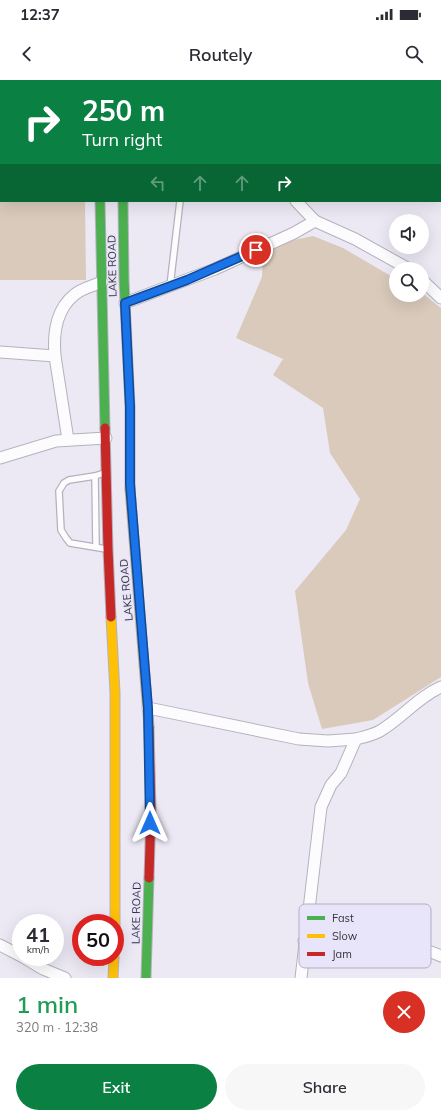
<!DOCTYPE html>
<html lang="en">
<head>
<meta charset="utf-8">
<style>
  body { margin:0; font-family:Mulish,sans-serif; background:#f7f7f7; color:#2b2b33; height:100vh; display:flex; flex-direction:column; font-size:15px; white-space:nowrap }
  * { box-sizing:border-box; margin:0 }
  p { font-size:13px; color:#7c7c81 }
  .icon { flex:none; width:22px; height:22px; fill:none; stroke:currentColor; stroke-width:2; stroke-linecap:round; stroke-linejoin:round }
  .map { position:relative; height:898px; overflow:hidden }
  .sheet { display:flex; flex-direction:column; background:#fff; flex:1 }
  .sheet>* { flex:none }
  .top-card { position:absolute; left:0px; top:0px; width:441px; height:122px; box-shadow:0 4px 16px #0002; background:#0b8043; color:#fff; overflow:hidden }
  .controls { position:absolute; left:389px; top:134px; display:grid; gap:8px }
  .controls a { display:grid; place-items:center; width:40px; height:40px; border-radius:50%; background:#fff; box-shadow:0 4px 16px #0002; font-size:20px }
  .speed { position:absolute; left:12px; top:834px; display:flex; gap:8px; font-size:20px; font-weight:700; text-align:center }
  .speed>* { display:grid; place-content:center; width:52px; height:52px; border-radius:50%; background:#fff; box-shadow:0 4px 16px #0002; line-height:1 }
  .speed small { font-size:10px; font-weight:400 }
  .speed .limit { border:6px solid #d22; background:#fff; color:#111 }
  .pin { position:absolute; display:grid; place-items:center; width:34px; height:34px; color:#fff; margin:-17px; border:2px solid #fff; border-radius:50%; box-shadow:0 1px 4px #0007 }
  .me { position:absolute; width:44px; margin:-22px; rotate:0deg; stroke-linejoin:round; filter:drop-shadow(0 0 3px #0008) }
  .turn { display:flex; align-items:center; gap:14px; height:84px; padding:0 16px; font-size:18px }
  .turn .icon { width:52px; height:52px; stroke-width:2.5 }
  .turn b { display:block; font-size:28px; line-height:34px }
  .lanes { display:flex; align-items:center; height:38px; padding:0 16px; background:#0003; justify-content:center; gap:20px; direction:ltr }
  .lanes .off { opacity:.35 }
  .round { display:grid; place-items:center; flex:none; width:42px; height:42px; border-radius:21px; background:#f7f7f7 }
  .summary { display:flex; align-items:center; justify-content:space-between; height:68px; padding:0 16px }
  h1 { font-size:24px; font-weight:600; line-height:30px; color:#1e9e55 }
  .cta { display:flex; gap:8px; margin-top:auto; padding:8px 16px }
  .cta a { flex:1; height:46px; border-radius:24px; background:#0b8043; color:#fff; font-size:16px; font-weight:600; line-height:46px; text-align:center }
  .cta a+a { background:#f7f7f7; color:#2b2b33 }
  .status { display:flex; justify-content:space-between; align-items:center; height:28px; padding:0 20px; background:#fff; direction:ltr }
  .status svg { height:11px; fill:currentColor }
  header { display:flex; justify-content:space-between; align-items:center; height:52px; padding:0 16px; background:#fff; font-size:18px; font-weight:600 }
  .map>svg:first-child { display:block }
  .grass { fill:#d9cabb }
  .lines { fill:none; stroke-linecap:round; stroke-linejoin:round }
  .lane-casing { stroke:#b4b2bb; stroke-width:8 }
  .street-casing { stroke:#b4b2bb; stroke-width:13 }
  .fast-casing { stroke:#b4b2bb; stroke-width:11 }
  .slow-casing { stroke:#b4b2bb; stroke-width:11 }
  .jam-casing { stroke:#b4b2bb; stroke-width:11 }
  .lane { stroke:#fcfcfe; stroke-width:5.5 }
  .street { stroke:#fcfcfe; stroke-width:11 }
  .fast { stroke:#4caf50; stroke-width:9 }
  .slow { stroke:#ffc107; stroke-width:9 }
  .jam { stroke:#c62828; stroke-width:9 }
  .route-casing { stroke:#114b97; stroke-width:10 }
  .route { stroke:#1a73e8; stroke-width:7 }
  .labels { text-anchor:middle; stroke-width:3; stroke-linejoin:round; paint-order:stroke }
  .street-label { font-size:11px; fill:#36343c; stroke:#e8e4fa }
  .key { fill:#e8e4fa; stroke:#b3afc1; stroke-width:1 }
  .key-label { font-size:11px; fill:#36343c }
</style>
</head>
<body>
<div class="status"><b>12:37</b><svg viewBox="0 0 49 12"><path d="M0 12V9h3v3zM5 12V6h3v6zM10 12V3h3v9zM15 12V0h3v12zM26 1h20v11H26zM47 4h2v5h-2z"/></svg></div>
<header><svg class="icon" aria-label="back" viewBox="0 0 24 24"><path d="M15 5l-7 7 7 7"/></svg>Routely<svg class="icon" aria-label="search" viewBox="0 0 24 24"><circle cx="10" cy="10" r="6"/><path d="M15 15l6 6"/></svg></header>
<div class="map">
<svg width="441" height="898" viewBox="0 0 441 898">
  <rect width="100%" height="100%" fill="#ece9f5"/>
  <g class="grass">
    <path d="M0,0H85L1,1V121H85L86,200H0Z"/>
    <path d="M190,0H363L191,1Z"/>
    <path d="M366,0H441V49L440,1Z"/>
    <path d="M313,156L343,168L396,199V215H422V213L441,228V597L373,640L322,649L308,603L295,511L346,450L360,419L330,373L323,328L273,295L283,279L236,258L262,197L263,173L289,161Z"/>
  </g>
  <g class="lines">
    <defs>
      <g id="lane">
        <path d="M170,206L180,121"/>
        <path d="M104,393L95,396L69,400L64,403L59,411L61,450L66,458L70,463L106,469"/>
        <path d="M95,396L96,466"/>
      </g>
      <g id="street">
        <path d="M175,0L176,1"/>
        <path d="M296,121L315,141"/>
        <path d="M422,200L441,218"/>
        <path d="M125,223L215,189L294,153L315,141L355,159L409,189"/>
        <path d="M0,272L55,276"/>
        <path d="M68,360L55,276C53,254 56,230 74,215C82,208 93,206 102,202"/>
        <path d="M0,378L56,361L106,358"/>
        <path d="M148,628L299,659L328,661L356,659"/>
        <path d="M304,861C336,860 371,857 403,863C416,866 429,871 441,876"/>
        <path d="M0,865L21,876"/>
        <path d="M23,877L43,889L65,898"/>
        <path d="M301,898L321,727L331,705L341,693L356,659C364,657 373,655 380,651C402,638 418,617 441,607"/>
      </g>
      <g id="fast">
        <path d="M130,0V1"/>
        <path d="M100,121L105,348"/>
        <path d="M123,121L124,200L130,327V409"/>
        <path d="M146,898L149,798"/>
      </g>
      <g id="slow">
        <path d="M130,409L149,647"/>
        <path d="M111,537L115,613V869"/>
        <path d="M113,898L114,877"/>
      </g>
      <g id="jam">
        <path d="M105,0V1"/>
        <path d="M105,348L108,469L111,537"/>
        <path d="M149,647L151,729L149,798"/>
      </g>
    </defs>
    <use href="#lane" class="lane-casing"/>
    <use href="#street" class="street-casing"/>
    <use href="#fast" class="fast-casing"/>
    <use href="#slow" class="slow-casing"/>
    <use href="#jam" class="jam-casing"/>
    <use href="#lane" class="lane"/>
    <use href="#street" class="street"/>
    <use href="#fast" class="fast"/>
    <use href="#slow" class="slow"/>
    <use href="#jam" class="jam"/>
  </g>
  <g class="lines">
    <defs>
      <path id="route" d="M150,743L148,628L130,404V327L125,223L187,200L256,170"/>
    </defs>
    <use href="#route" class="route-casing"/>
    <use href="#route" class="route"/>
  </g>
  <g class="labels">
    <g class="street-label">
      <text transform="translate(112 186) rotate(-91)" y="4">LAKE ROAD</text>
      <text transform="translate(126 510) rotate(-95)" y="4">LAKE ROAD</text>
      <text transform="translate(136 833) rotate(-89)" y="4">LAKE ROAD</text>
    </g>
  </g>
  <rect x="299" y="824" width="132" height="64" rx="6" class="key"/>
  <rect x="307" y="836" width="18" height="4" fill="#4caf50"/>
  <rect x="307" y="854" width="18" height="4" fill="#ffc107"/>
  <rect x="307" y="872" width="18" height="4" fill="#c62828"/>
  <g class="key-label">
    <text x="332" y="842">Fast</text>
    <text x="332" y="860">Slow</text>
    <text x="332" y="878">Jam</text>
  </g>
</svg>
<div class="controls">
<a><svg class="icon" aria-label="sound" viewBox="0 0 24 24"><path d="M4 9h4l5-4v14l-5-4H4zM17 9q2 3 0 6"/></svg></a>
<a><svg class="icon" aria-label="search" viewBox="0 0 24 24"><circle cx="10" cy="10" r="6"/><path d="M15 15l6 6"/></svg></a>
</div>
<div class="speed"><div>41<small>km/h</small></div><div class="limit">50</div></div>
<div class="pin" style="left:256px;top:170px;background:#d93025"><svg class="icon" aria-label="arrive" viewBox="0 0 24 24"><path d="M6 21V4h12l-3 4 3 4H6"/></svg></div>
<svg class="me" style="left:150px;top:743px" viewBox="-20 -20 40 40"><path d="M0-17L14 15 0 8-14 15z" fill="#1a73e8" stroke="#fff" stroke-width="4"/></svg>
<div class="top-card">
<div class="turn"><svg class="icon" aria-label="right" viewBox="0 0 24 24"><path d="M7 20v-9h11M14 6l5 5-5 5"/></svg><div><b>250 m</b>Turn right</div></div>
<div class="lanes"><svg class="icon off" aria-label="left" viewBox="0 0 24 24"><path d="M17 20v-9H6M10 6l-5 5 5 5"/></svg><svg class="icon off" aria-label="ahead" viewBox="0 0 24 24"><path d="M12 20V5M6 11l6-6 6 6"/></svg><svg class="icon off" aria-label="ahead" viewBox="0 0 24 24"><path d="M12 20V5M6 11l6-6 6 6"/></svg><svg class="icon" aria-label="right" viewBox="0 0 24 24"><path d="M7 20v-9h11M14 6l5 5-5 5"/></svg></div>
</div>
</div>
<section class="sheet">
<div class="summary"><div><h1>1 min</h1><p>320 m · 12:38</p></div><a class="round" style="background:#d93025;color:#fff"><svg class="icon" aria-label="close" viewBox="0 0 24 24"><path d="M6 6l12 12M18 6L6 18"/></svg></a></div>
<div class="cta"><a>Exit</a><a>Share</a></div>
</section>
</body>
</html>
